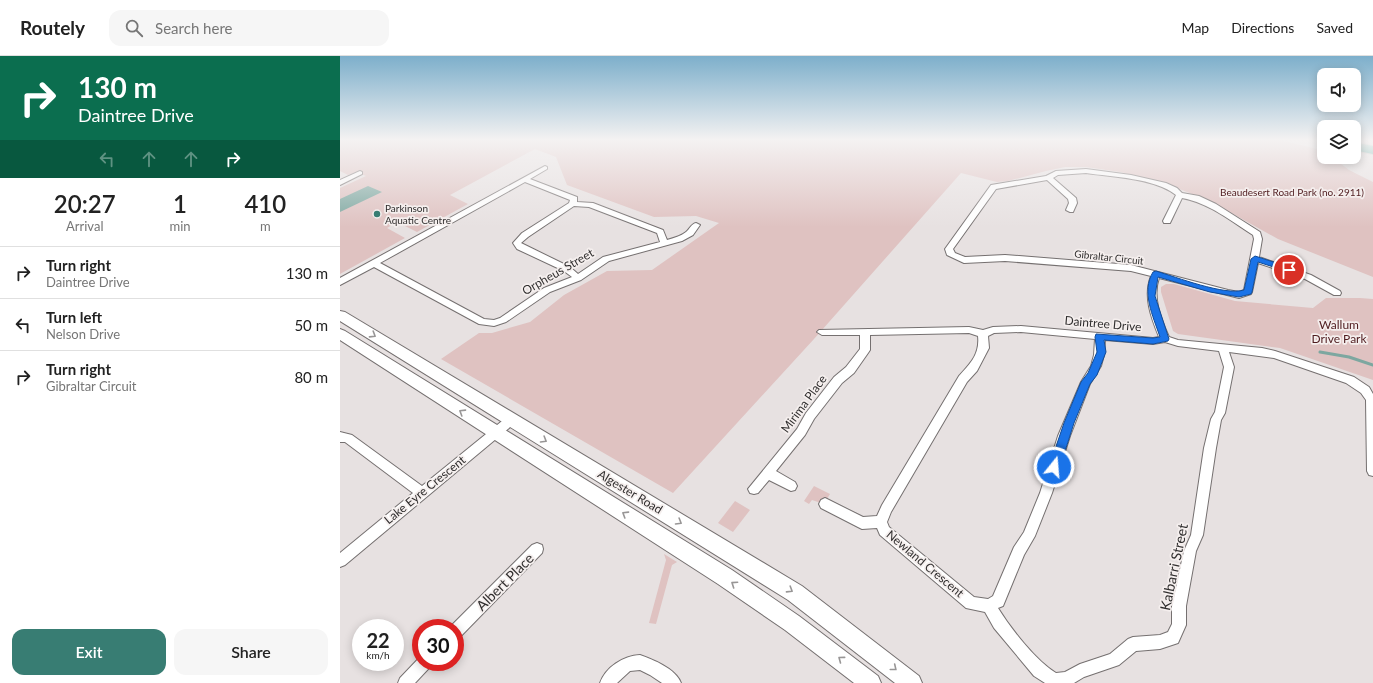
<!DOCTYPE html>
<html lang="en">
<head>
<meta charset="utf-8">
<style>
  body { margin:0; font-family:Lato,sans-serif; background:#f6f6f6; color:#222; height:100vh; display:flex; flex-direction:column; font-size:15px; white-space:nowrap }
  * { box-sizing:border-box; margin:0 }
  p { font-size:13px; color:#767676 }
  .icon { flex:none; width:22px; height:22px; fill:none; stroke:currentColor; stroke-width:2; stroke-linecap:round; stroke-linejoin:round }
  .map { position:relative; flex:1; overflow:hidden }
  .sheet { display:flex; flex-direction:column; background:#fff; width:340px }
  .sheet>* { flex:none }
  .guide { background:#0b6e4f; color:#fff; overflow:hidden }
  .fabs { position:absolute; left:977px; top:12px; display:grid; gap:8px }
  .fabs a { display:grid; place-items:center; width:44px; height:44px; border-radius:8px; background:#fff; box-shadow:0 2px 10px #0003; font-size:20px }
  .speed { position:absolute; left:12px; top:563px; display:flex; gap:8px; font-size:20px; font-weight:700; text-align:center }
  .speed>* { display:grid; place-content:center; width:52px; height:52px; border-radius:50%; background:#fff; box-shadow:0 2px 10px #0003; line-height:1 }
  .speed small { font-size:10px; font-weight:400 }
  .speed .limit { border:6px solid #d22; background:#fff; color:#111 }
  .pin { position:absolute; display:grid; place-items:center; width:34px; height:34px; color:#fff; margin:-17px; border:2px solid #fff; border-radius:50%; box-shadow:0 1px 4px #0007 }
  .me { position:absolute; width:44px; margin:-22px; rotate:17deg; stroke-linejoin:round; filter:drop-shadow(0 0 3px #0008) }
  .turn { display:flex; align-items:center; gap:14px; height:84px; padding:0 12px; font-size:18px }
  .turn .icon { width:52px; height:52px; stroke-width:2.5 }
  .turn b { display:block; font-size:28px; line-height:34px }
  .lanes { display:flex; align-items:center; height:38px; padding:0 12px; background:#0003; justify-content:center; gap:20px; direction:ltr }
  .lanes .off { opacity:.35 }
  .eta { display:flex; justify-content:space-evenly; align-items:center; height:68px; text-align:center }
  .eta b { font-size:24px; font-weight:600; line-height:28px }
  .primary-button { display:flex; gap:8px; margin-top:auto; padding:8px 12px }
  .primary-button a { flex:1; height:46px; border-radius:12px; background:#387d73; color:#fff; font-size:16px; font-weight:600; line-height:46px; text-align:center }
  .primary-button a+a { background:#f6f6f6; color:#222 }
  ul { padding:0; list-style:none }
  li { display:flex; align-items:center; gap:12px; height:52px; padding:0 12px; border-top:1px solid #e0e0e0 }
  li div { flex:1 }
  li b { display:block; font-size:15px }
  li em { font-style:normal }
  header { display:flex; align-items:center; gap:24px; box-sizing:border-box; height:56px; padding:0 20px; background:#fff; border-bottom:1px solid #e0e0e0 }
  header strong { font-size:19px }
  nav { display:flex; gap:22px; margin-inline-start:auto; font-size:14px }
  .search { width:280px; height:36px; background:#f6f6f6; display:flex; align-items:center; gap:10px; box-sizing:border-box; padding:0 14px; border-radius:12px; color:#767676; font-size:15px }
  main { display:flex; flex:1; min-height:0 }
  .map>svg:first-child { display:block }
  .green { fill:#dfc2c1 }
  .water { fill:#7da7a0 }
  .lines { fill:none; stroke-linecap:round; stroke-linejoin:round }
  .stream { stroke:#7da7a0; stroke-width:3 }
  .street-casing { stroke:#757070; stroke-width:2 }
  .secondary-casing { stroke:#757070; stroke-width:2 }
  .highway-casing { stroke:#c1c0c0; stroke-width:2 }
  .street { fill:#fff; fill-rule:evenodd }
  .secondary { fill:#fff; fill-rule:evenodd }
  .highway { fill:#2c9b8d; fill-rule:evenodd }
  .oneway { stroke:#989696 }
  .route { fill:#1a73e8; stroke:#114b97 }
  .poi-dot { fill:#387d73; stroke:#f5efee; stroke-width:1.5 }
  .labels { text-anchor:middle; stroke-width:3.5; stroke-linejoin:round; paint-order:stroke }
  .far-park-label { font-size:10px; fill:#4f1c1f; stroke:#f5efee }
  .far-poi-label { font-size:10px; fill:#302e2e; stroke:#f5efee; text-anchor:start }
  .far-street-label { font-size:10px; fill:#302e2e; stroke:#f5efee }
  .street-label { font-size:12px; fill:#302e2e; stroke:#f5efee }
  .park-label { font-size:12px; fill:#4f1c1f; stroke:#f5efee }
  .near-street-label { font-size:14px; fill:#302e2e; stroke:#f5efee }
</style>
</head>
<body>
<header>
<strong>Routely</strong>
<div class="search"><svg class="icon" aria-label="search" viewBox="0 0 24 24"><circle cx="10" cy="10" r="6"/><path d="M15 15l6 6"/></svg>Search here</div>
<nav><a>Map</a><a>Directions</a><a>Saved</a></nav>
</header>
<main>
<section class="sheet">
<div class="guide">
<div class="turn"><svg class="icon" aria-label="right" viewBox="0 0 24 24"><path d="M7 20v-9h11M14 6l5 5-5 5"/></svg><div><b>130 m</b>Daintree Drive</div></div>
<div class="lanes"><svg class="icon off" aria-label="left" viewBox="0 0 24 24"><path d="M17 20v-9H6M10 6l-5 5 5 5"/></svg><svg class="icon off" aria-label="ahead" viewBox="0 0 24 24"><path d="M12 20V5M6 11l6-6 6 6"/></svg><svg class="icon off" aria-label="ahead" viewBox="0 0 24 24"><path d="M12 20V5M6 11l6-6 6 6"/></svg><svg class="icon" aria-label="right" viewBox="0 0 24 24"><path d="M7 20v-9h11M14 6l5 5-5 5"/></svg></div>
</div>
<div class="eta">
<div><b>20:27</b><p>Arrival</p></div>
<div><b>1</b><p>min</p></div>
<div><b>410</b><p>m</p></div>
</div>
<ul>
<li><svg class="icon" aria-label="right" viewBox="0 0 24 24"><path d="M7 20v-9h11M14 6l5 5-5 5"/></svg><div><b>Turn right</b><p>Daintree Drive</p></div><em>130 m</em></li>
<li><svg class="icon" aria-label="left" viewBox="0 0 24 24"><path d="M17 20v-9H6M10 6l-5 5 5 5"/></svg><div><b>Turn left</b><p>Nelson Drive</p></div><em>50 m</em></li>
<li><svg class="icon" aria-label="right" viewBox="0 0 24 24"><path d="M7 20v-9h11M14 6l5 5-5 5"/></svg><div><b>Turn right</b><p>Gibraltar Circuit</p></div><em>80 m</em></li>
</ul>
<div class="primary-button"><a>Exit</a><a>Share</a></div>
</section>
<div class="map">
<svg width="1033" height="627" viewBox="0 0 1033 627">
  <rect width="100%" height="100%" fill="#e7e1e1"/>
  <g class="green">
    <path d="M0,83H934L982,94L984,95V101H992L1009,114L1033,126V221L938,183L870,145L824,127L780,116L746,111H725L706,115L668,125L657,126L621,117L474,283L333,437L101,303L139,277H152L190,266L224,239L267,215L312,214L379,167L356,160L314,161L227,129L216,101L195,93L110,139L128,148L77,176L57,166L47,172L65,182L0,218V132L26,120L16,116L8,119L0,115Z"/>
    <path d="M826,228H834L895,245L973,252L986,242H1020L1033,243V324L940,292L838,278L833,275L821,236V231Z"/>
    <path d="M474,430L490,438L484,448L472,444L469,448L464,445Z"/>
    <path d="M395,445L410,454L393,476L378,467Z"/>
    <path d="M324,498L337,506L332,509L316,568L309,567L326,504Z"/>
  </g>
  <path class="water" d="M28,130L42,136L0,156V143Z"/>
  <g class="lines">
    <path class="stream" d="M980,296L1009,301L1033,309"/>
    <defs>
      <g id="street">
        <path d="M205,110L207,111V113L190,123L237,141V146L253,147L323,174L327,184C334,182 341,180 346,176C350,173 351,168 356,167L360,169L353,179L342,185L269,205L241,224L210,236L166,266L154,270L139,268L34,211L0,229V222ZM185,126L230,144L229,147L182,177L173,187L177,193L224,215L232,221L204,232L160,262L154,264L144,263L40,207ZM234,150L249,151L317,177L320,186L263,201L238,218L230,211L181,187L188,181Z"/>
        <path d="M746,113L791,119L826,127L837,132L842,137L859,140L876,148L920,176L922,183L919,201L971,219L1000,235L1001,237L1000,239H994L965,223L918,207L912,236L911,238L899,242L819,222C812,241 821,263 829,281L838,284L922,292L935,295L1014,321L1029,331L1033,338V420L1029,419L1027,415L1026,344L1021,337L1006,327L934,302L889,296L894,311L885,357L881,364L876,392L863,479L856,495L846,550V569L838,587L820,593L796,595L779,609L744,621L734,627H705L694,620L654,572L645,556L626,552L540,479L537,472L522,473L518,471L481,452L479,448L481,444L485,442L523,461L537,460L542,449L619,320C631,307 640,298 638,280L629,277L530,279V294L528,297L514,317L502,327L474,363L465,379L436,415L455,426L457,430L455,434L451,435L429,424L418,437L414,438L410,437L408,433L457,373L466,357L494,321L506,311L520,293V279H482L477,276L479,274L629,271L643,274L653,271L681,270L813,282L819,281C811,261 803,240 811,220L791,215L665,205L624,207L607,199L605,193L651,129L706,120L716,115ZM746,117C772,121 815,122 836,139L823,165L824,167H830L842,142C869,147 891,165 913,179L914,183L904,234L899,236L888,234L791,209L665,199L625,201L615,197L613,193L656,133L707,124L728,143L729,147L726,154L730,156H733L737,147L736,142L713,122L718,119ZM681,276L755,283L754,299L751,310L741,326L718,380L700,437L684,476L674,491L653,540L648,543L634,541L549,471L547,466L551,456L627,326L637,315L649,292L648,280L654,277ZM765,284L813,288L825,286L838,290L879,295L884,311L875,356L871,363L864,392L851,479L844,495L832,550V568L828,576L820,579L793,581L788,583L770,598L740,608L725,616L716,617C696,605 671,573 658,552L663,550L684,499L695,480L712,437L730,380L750,328L761,310L764,299Z"/>
        <path d="M20,115L22,116V118L0,129V124Z"/>
        <path d="M171,360L175,361L176,364L175,367L5,509L0,511V497L73,437L5,386H0V376L12,379L82,430L167,361Z"/>
        <path d="M197,487L202,489L203,493L202,497L120,581L115,583V572L110,571L192,489Z"/>
        <path d="M300,599C314,604 336,613 341,627H322L310,619L300,614L290,615L277,627H260C266,611 283,600 300,599Z"/>
        <path d="M81,600V606H92L90,611L75,627H58L60,622Z"/>
      </g>
      <g id="secondary">
        <path d="M0,255L5,256L462,530L579,620L582,627H555L448,544L0,265Z"/>
        <path d="M0,273L5,275L392,514L459,560L538,620L541,627H514L445,574L378,528L0,284Z"/>
      </g>
      <path id="highway" d="M1014,86L1033,90V98L1014,94Z"/>
    </defs>
    <use href="#street" class="street-casing"/>
    <use href="#secondary" class="secondary-casing"/>
    <use href="#highway" class="highway-casing"/>
    <use href="#street" class="street"/>
    <use href="#secondary" class="secondary"/>
    <use href="#highway" class="highway"/>
  </g>
  <defs><path id="oneway-chevron" d="M-2-3.5L2.5 0L-2 3.5" fill="none" stroke-width="1.6" stroke-linecap="round" stroke-linejoin="round"/></defs>
  <g class="oneway">
    <use href="#oneway-chevron" transform="translate(33 279) rotate(32)"/>
    <use href="#oneway-chevron" transform="translate(122 356) rotate(-148)"/>
    <use href="#oneway-chevron" transform="translate(204 384) rotate(31)"/>
    <use href="#oneway-chevron" transform="translate(285 458) rotate(-148)"/>
    <use href="#oneway-chevron" transform="translate(339 466) rotate(31)"/>
    <use href="#oneway-chevron" transform="translate(394 528) rotate(-146)"/>
    <use href="#oneway-chevron" transform="translate(450 534) rotate(32)"/>
    <use href="#oneway-chevron" transform="translate(501 603) rotate(-143)"/>
    <use href="#oneway-chevron" transform="translate(554 612) rotate(39)"/>
  </g>
  <linearGradient id="sky" x2="0" y2="1"><stop stop-color="#7dafcb"/><stop offset="0.49" stop-color="#f4f2f2"/><stop offset="1" stop-color="#f4f2f2" stop-opacity="0"/></linearGradient>
  <rect width="1033" height="171" fill="url(#sky)"/>
  <path class="route" d="M915,200L952,212L953,214L949,216L918,206L912,236L911,238L899,241L870,236L818,221L815,240L829,283L828,285L813,288L764,284L766,296L757,319L750,328L734,367L720,411L718,414L714,416L711,414L709,411L724,367L741,326L748,317L757,296L755,281L756,278L813,282L820,281C813,260 801,236 813,216L816,215C836,221 885,240 904,234L911,203Z"/>
  <circle class="poi-dot" cx="37" cy="158" r="4"/>
  <g class="labels">
    <g class="far-park-label">
      <text x="952" y="140">Beaudesert Road Park (no. 2911)</text>
    </g>
    <g class="far-poi-label">
      <text x="45" y="156">Parkinson<tspan x="45" dy="12">Aquatic Centre</tspan></text>
    </g>
    <g class="far-street-label">
      <text transform="translate(769 201) rotate(6)" y="4">Gibraltar Circuit</text>
    </g>
    <g class="street-label">
      <text transform="translate(218 216) rotate(-30)" y="4">Orpheus Street</text>
      <text transform="translate(763 268) rotate(5)" y="4">Daintree Drive</text>
      <text transform="translate(464 348) rotate(-54)" y="4">Mirima Place</text>
      <text transform="translate(85 434) rotate(-39)" y="4">Lake Eyre Crescent</text>
      <text transform="translate(290 436) rotate(31)" y="4">Algester Road</text>
      <text transform="translate(585 508) rotate(40)" y="4">Newland Crescent</text>
    </g>
    <g class="park-label">
      <text x="999" y="273">Wallum<tspan x="999" dy="14">Drive Park</tspan></text>
    </g>
    <g class="near-street-label">
      <text transform="translate(834 511) rotate(-78)" y="5">Kalbarri Street</text>
      <text transform="translate(165 526) rotate(-45)" y="5">Albert Place</text>
    </g>
  </g>
</svg>
<div class="fabs">
<a><svg class="icon" aria-label="sound" viewBox="0 0 24 24"><path d="M4 9h4l5-4v14l-5-4H4zM17 9q2 3 0 6"/></svg></a>
<a><svg class="icon" aria-label="layers" viewBox="0 0 24 24"><path d="M12 4l9 5-9 5-9-5zM3 14l9 5 9-5"/></svg></a>
</div>
<div class="speed"><div>22<small>km/h</small></div><div class="limit">30</div></div>
<div class="pin" style="left:949px;top:214px;background:#d93025"><svg class="icon" aria-label="arrive" viewBox="0 0 24 24"><path d="M6 21V4h12l-3 4 3 4H6"/></svg></div>
<svg class="me" style="left:714px;top:411px" viewBox="-20 -20 40 40"><circle r="17" fill="#1a73e8" stroke="#fff" stroke-width="3"/><path d="M0-11L8 9 0 5-8 9z" fill="#fff"/></svg>
</div>
</main>
</body>
</html>
